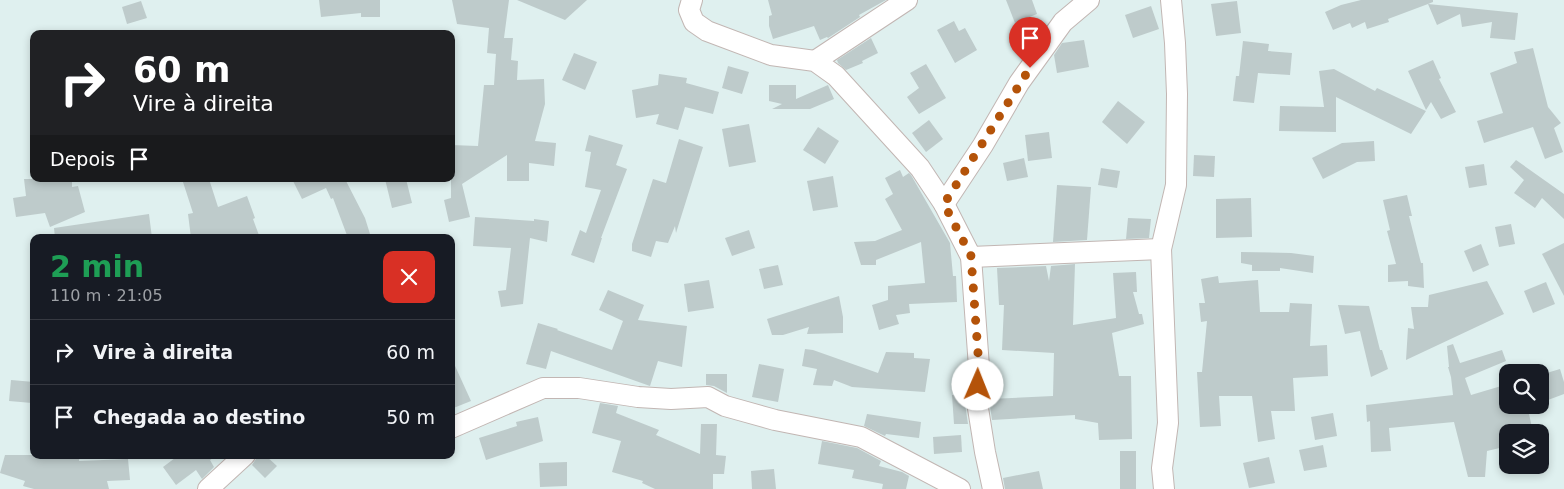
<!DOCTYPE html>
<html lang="pt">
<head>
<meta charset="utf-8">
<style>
  body { margin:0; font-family:"DejaVu Sans",sans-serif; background:#20242c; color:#f1f3f6; height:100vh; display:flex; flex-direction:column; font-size:19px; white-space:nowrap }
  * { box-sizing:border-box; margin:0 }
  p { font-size:16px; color:#9ea1a6 }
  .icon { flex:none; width:28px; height:28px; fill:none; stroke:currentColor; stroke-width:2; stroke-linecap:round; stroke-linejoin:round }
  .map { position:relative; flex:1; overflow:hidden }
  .details { position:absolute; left:30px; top:234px; width:425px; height:225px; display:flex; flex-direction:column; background:#171b24; border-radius:10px; box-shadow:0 2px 8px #0003 }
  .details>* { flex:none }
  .guide { position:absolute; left:30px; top:30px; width:425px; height:152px; border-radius:10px; box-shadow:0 2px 8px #0003; background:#202124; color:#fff; overflow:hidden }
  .buttons { position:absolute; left:1499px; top:364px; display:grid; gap:10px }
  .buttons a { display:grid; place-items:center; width:50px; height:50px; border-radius:10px; background:#171b24; box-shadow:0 2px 8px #0003; font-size:25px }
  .pin { position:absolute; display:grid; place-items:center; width:42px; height:42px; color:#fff; margin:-51px -21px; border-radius:50% 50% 50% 0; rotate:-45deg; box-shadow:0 0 5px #0007 }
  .pin .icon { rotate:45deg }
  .me { position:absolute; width:55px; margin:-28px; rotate:1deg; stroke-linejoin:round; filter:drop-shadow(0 0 4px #0008) }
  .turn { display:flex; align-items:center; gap:18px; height:105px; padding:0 20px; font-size:22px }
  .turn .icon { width:65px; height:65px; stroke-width:2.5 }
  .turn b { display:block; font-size:35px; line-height:42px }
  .then { display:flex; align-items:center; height:48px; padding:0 20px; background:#0003; gap:10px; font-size:19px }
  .round { display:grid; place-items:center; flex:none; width:52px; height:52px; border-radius:10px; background:#20242c }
  .head { display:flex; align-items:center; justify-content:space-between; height:85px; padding:0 20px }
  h1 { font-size:30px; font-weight:800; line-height:38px; color:#1e9e55 }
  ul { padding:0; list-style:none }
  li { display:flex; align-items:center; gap:15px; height:65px; padding:0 20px; border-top:1px solid #363941 }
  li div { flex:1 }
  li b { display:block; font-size:19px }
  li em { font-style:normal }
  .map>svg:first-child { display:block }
  .building { fill:#becbcb }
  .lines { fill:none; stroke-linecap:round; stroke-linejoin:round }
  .street-casing { stroke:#c2b6b3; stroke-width:22 }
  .street { stroke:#fff; stroke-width:20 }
  .route { stroke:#b45309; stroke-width:9; stroke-dasharray:0 16.2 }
</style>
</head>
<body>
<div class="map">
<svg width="1564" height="489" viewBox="0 0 1564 489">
  <rect width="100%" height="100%" fill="#dff0ef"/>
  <g class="building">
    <path d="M319,0H380V17H361V13L321,17Z"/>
    <path d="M452,0H509L504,38H513L511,60L518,61L517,80L544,79L545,104L535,141L556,143L554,166L529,163V181H507V155L462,184L470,217L449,222L444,200L451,198V145L478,146L484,85H494L496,54L487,53L489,28L457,24Z"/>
    <path d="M517,0H587L565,20Z"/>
    <path d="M768,0H886L859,15L860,17L828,38L827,37L820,40L814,26L773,39L769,26V16L772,15Z"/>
    <path d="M1006,0H1032L1037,14L1015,23Z"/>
    <path d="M1361,0H1433V2L1428,4L1518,13L1515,40L1490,38L1492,22L1462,27L1460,14L1437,25L1428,4L1388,19L1389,22L1367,29L1365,22L1352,28L1350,23L1333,30L1325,12L1341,5Z"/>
    <path d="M141,1L147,18L127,24L122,7Z"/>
    <path d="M1237,1L1241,33L1216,36L1211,4Z"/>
    <path d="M1151,6L1159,29L1133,38L1125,15Z"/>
    <path d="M954,21L959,31L965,28L977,50L955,63L937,30Z"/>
    <path d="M871,38L878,53L862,61L863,63L846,70L838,63L837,60Z"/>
    <path d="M1084,40L1089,67L1057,73L1054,55L1062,43Z"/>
    <path d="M1243,41L1269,44L1268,51L1292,53L1290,75L1258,73L1254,103L1233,101L1236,76H1239Z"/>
    <path d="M1533,48L1548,107L1561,123L1554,128L1563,152L1545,159L1533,127L1484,143L1477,121L1503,113L1490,73L1517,63L1514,52Z"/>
    <path d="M574,53L597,62L585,90L562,80Z"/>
    <path d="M1433,60L1441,78L1439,79L1456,112L1441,119L1431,102L1426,110L1408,71Z"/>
    <path d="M926,64L946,98L919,114L907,97L919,88L910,73Z"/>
    <path d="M728,66L749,72L742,94L722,88Z"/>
    <path d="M1334,69L1375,91L1377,88L1426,111L1411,134L1336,97V132L1279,131L1280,106L1324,107L1319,71Z"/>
    <path d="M659,74L687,78L686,83L719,92L713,114L685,107L678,130L656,124L659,114L636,118L632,90L658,85Z"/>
    <path d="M769,85H796V99L828,85L834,99L810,109H772L782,104L769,101Z"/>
    <path d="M1118,101L1145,122L1127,144L1102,122Z"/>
    <path d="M929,120L943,139L926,152L912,133Z"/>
    <path d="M749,124L756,162L729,167L722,129Z"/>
    <path d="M818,127L839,141L825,164L803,150Z"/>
    <path d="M1049,132L1052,158L1028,161L1025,135Z"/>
    <path d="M589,135L623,145L616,165L627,169L601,238H602L594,263L571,255L580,230L586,233L601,190L585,187L591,152L585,151Z"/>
    <path d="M679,139L703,147L676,233L675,226L668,243L656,241L651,257L632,251V244L653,179L666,183Z"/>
    <path d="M1374,141L1375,161L1357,162L1323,179L1312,158L1342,143Z"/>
    <path d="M1194,155L1215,156L1214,177L1193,176Z"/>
    <path d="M1024,158L1028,177L1007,181L1003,163Z"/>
    <path d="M1516,160L1564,194V219L1542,198L1535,208L1514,193L1524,180L1510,167Z"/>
    <path d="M1484,164L1487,185L1469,188L1465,167Z"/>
    <path d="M1101,168L1120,171L1117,188L1098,185Z"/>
    <path d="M900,170L903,177L909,173L911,175L950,243L953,276H956L957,302L909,304L910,313L896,315L899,324L879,330L872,305L888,300V286L925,283L921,242L876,260V265H861L854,242L875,241L902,230L885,199L893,194L885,178Z"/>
    <path d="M833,176L838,207L813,211L807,181Z"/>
    <path d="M24,179H72V187L78,186L85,212L50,227L45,213L16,217L13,198L26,196Z"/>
    <path d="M182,179H209L218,207L247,196L255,218L253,219L260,238H191L188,214L193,213Z"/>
    <path d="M292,179H345L365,218L370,234L360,238H348L333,198L331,199L326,188L302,199Z"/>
    <path d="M385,179H406L412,203L392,208Z"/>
    <path d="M1057,185L1091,187L1087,240L1053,242Z"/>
    <path d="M1407,195L1412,216H1409L1421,263H1423L1424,288L1408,286V281L1388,282V265L1396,264L1387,231L1390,230L1383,200Z"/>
    <path d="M1251,198L1252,237L1216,238V199Z"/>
    <path d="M149,214L152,238H55L54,228Z"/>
    <path d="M475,217L534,221V219L549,221L547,242L530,238L523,304L501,307L498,291L506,290L511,248L473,246Z"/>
    <path d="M1128,218L1151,219L1149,238L1126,239Z"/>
    <path d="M1511,224L1515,244L1499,247L1495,227Z"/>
    <path d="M749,230L755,248L732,256L725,238Z"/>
    <path d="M1564,243V296L1542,254Z"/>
    <path d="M1481,244L1489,265L1473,272L1464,251Z"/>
    <path d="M1241,252L1291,253L1314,256L1313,273L1280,268V271H1252V265L1241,263Z"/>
    <path d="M1075,264L1073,325L1116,318L1113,273L1136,272L1137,292H1133L1139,314H1142L1144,324L1112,333L1119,376H1131L1132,439L1099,440L1098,423L1075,419V415L992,420L989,399L1053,396L1054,353L1002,350L1004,305H999L997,268L1046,266L1049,281L1051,266Z"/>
    <path d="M778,265L783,285L764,289L759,269Z"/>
    <path d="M1218,276L1219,283L1258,280L1260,312H1289L1290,303L1312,304L1310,346L1327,345L1328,376L1293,378L1295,411H1271L1275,439L1258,442L1252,396H1219L1221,426L1200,427L1197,372H1202L1207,321L1201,322L1199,303H1205L1201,279Z"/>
    <path d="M709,280L714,308L688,312L684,284Z"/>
    <path d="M1487,281L1504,314L1406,360L1408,328L1414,329L1411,307H1428L1429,295Z"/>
    <path d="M1546,282L1555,304L1533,313L1524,291Z"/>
    <path d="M608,290L644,305L638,320L687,326L682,367L658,361L650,386L551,351L546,369L526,364L538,323L558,329L557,330L612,350L623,321L599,310Z"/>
    <path d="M839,296L843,317V333L807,334L809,327L783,335H772L767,319Z"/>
    <path d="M1338,305L1369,306L1380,350H1382L1388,369L1371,377L1360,331L1345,334Z"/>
    <path d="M1453,344L1460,363L1502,350L1506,361L1465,378L1471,395L1508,384V405H1527L1533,432H1508V446L1487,451L1485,477H1468L1454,422L1389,428L1391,451L1371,452L1370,421L1367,422L1366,405L1453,395L1451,377L1448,367H1449L1447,346Z"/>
    <path d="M805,349L813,350L878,373L886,352L914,353V358L930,359L925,392L852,387L834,380L832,386L813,385L817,369L802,366Z"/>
    <path d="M451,357L471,401L451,409Z"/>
    <path d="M759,364L784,369L778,402L752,397Z"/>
    <path d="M1560,369L1564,382V394L1540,403V375Z"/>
    <path d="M706,374H727V393L714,386L706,385Z"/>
    <path d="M11,380L34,382L32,403L9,401Z"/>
    <path d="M966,394L965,404L968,424H954L952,395Z"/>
    <path d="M600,403L618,406L616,413L659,430L656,435L700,454L701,424H717L716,455L726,456L724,474H713V489H655L642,483L643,481L612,472L621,441L592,433Z"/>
    <path d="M1333,413L1337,436L1315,440L1311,417Z"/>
    <path d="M867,414L921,422L919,438L886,434L885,436L864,426Z"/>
    <path d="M538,417L543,441L486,460L479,438L517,426L516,422Z"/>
    <path d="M961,435L962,452L934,454L933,437Z"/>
    <path d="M822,441L857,448L881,461L879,466L902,472L909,476L906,489H882L883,484L852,478L854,470L818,464Z"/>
    <path d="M1323,445L1327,467L1304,471L1299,450Z"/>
    <rect x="1120" y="451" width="16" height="38"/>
    <path d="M5,455H80L79,461L128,459L130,480L107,481L109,489H34L23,486L25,481L0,473Z"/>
    <path d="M179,455H217L210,460L214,467L202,479L196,470L176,485L163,467Z"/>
    <path d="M257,455H265L277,466L265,478L252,465L256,459Z"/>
    <path d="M1269,457L1275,483L1249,488L1243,463Z"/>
    <path d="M567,462V486L540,487L539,463Z"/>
    <path d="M774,469L776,489H752L751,471Z"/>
    <path d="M1039,471L1043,489H1005L1003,478Z"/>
  </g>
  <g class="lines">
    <defs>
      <g id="street">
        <path d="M692,0L689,10L694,22L707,31L771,55L815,61L836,76L920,168L944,204L971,257L979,367L977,402L985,452L993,489"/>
        <path d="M815,61L907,0"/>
        <path d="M944,204L983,145L1019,83L1063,22L1089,0"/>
        <path d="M971,257L1161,249"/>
        <path d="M451,428L543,388H579L638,397L671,399L708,397L725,406L775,420L861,437L960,489"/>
        <path d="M208,489L245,455"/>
        <path d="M1164,489L1162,468L1168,423L1161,249L1176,185L1177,94L1175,43L1171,0"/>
      </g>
    </defs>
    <use href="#street" class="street-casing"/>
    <use href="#street" class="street"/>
  </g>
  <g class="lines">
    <path class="route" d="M978,385L979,367L971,256L944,204L1030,68"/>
  </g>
</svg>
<div class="buttons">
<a><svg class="icon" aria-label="search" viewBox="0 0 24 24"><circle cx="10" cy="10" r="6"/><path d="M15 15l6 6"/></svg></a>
<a><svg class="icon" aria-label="layers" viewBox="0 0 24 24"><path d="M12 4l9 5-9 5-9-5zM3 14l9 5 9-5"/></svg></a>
</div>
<div class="pin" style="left:1030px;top:68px;background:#d93025"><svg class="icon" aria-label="arrive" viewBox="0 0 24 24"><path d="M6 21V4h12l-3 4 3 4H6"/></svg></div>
<svg class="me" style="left:978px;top:385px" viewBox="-20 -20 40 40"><circle r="19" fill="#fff"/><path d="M0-13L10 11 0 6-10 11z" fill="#b45309"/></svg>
<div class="guide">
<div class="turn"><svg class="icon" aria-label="right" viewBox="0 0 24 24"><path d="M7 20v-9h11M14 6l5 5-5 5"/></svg><div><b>60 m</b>Vire à direita</div></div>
<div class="then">Depois<svg class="icon" aria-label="arrive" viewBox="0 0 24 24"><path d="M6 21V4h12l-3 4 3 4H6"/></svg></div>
</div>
<section class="details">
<div class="head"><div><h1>2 min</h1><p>110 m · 21:05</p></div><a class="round" style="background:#d93025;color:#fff"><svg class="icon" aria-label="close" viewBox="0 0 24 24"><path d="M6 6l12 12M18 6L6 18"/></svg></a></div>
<ul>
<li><svg class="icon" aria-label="right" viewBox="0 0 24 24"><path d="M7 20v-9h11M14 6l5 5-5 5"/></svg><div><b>Vire à direita</b></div><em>60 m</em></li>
<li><svg class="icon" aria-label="arrive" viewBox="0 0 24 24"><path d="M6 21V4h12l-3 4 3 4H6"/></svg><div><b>Chegada ao destino</b></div><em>50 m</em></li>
</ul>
</section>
</div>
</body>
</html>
